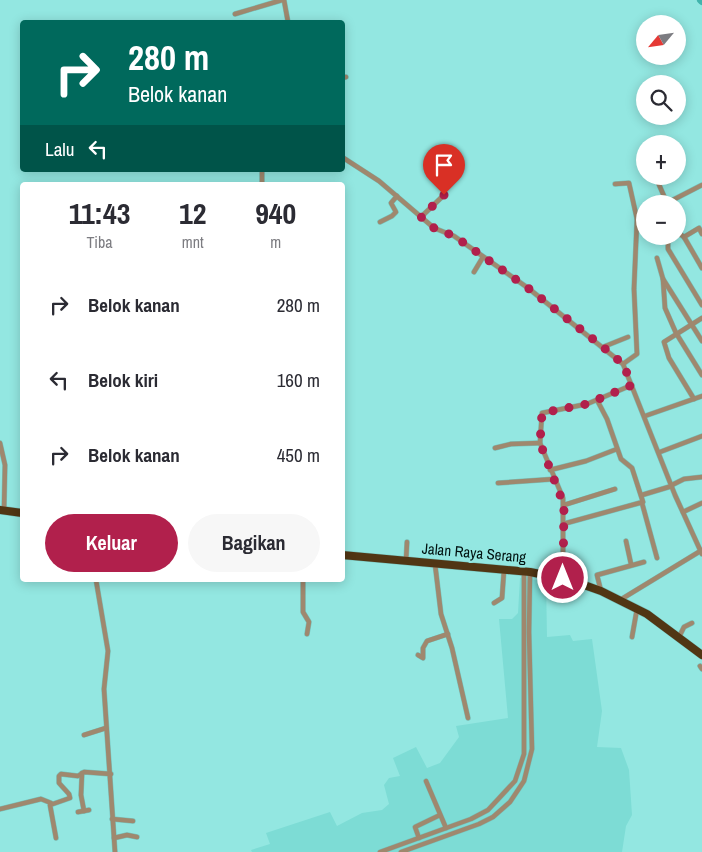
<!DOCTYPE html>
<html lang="id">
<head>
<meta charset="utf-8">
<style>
  body { margin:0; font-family:"Archivo Narrow",sans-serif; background:#f7f7f7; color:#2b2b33; height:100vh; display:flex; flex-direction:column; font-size:19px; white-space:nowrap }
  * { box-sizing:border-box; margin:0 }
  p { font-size:16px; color:#7c7c81 }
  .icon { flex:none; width:28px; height:28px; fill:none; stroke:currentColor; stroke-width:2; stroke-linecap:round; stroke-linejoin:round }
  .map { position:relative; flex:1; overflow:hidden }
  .details { position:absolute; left:20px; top:182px; width:325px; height:400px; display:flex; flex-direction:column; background:#fff; border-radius:5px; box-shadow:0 2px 12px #0003 }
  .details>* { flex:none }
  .banner { position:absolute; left:20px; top:20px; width:325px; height:152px; border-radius:5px; box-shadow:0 2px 12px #0003; background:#00695c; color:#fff; overflow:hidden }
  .needle { width:32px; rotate:241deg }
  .controls { position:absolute; left:636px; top:15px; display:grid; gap:10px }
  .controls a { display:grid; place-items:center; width:50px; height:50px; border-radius:50%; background:#fff; box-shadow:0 2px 12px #0003; font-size:25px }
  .pin { position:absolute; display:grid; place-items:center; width:42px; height:42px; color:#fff; margin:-51px -21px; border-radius:50% 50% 50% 0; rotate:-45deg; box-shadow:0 0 5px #0007 }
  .pin .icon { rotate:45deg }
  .me { position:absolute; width:55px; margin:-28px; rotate:0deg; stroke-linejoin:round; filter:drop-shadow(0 0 4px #0008) }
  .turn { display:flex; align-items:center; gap:18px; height:105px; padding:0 25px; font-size:22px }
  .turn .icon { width:65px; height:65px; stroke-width:2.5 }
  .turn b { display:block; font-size:35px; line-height:42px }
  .then { display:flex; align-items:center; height:48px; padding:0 25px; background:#0003; gap:10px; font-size:19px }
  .eta { display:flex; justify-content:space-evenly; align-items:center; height:85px; text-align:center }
  .eta b { font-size:30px; font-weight:800; line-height:35px }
  .primary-button { display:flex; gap:10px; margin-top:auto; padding:10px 25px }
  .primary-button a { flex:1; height:58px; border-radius:30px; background:#b1204c; color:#fff; font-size:20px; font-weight:800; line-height:58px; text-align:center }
  .primary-button a+a { background:#f7f7f7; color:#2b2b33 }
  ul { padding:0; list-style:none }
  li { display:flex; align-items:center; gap:15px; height:75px; padding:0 25px }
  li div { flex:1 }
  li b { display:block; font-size:19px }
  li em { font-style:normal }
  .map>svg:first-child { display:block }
  .built { fill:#7ddcd5 }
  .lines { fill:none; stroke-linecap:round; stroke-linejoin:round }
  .river { stroke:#41b4ad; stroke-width:8 }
  .street-casing { stroke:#79c1bb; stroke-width:5.5 }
  .highway-casing { stroke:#79c1bb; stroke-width:9 }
  .street { stroke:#9f886e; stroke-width:4.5 }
  .highway { stroke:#513614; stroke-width:8 }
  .route { stroke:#b1204c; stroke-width:9; stroke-dasharray:0 16.2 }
  .labels { text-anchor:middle; stroke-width:5; stroke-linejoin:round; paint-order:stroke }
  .street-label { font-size:15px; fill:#001210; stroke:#93e7e1 }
</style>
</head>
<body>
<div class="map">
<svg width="702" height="852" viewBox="0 0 702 852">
  <rect width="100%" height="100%" fill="#93e7e1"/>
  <path class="built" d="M520,578L546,581L547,637L570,635L573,641L592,639L602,711L597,747L621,748L629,770L632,815L626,826L622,852H252L251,850L270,844L266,833L330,812L337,826L362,813L382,810L389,804L384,785L389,778L400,776L393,758L416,747L427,768L440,763L459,737L456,726L508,718L499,619H512L518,613Z"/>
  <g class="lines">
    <path class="river" d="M701,0L702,1"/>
    <defs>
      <g id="street">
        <path d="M284,0L288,22"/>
        <path d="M235,14L282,0"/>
        <path d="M342,78L346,77"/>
        <path d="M342,157L379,181L434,228L454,236L528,288L623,364L675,495L702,554"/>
        <path d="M657,180L667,203"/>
        <path d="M615,184L629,183L637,219"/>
        <path d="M262,185V170"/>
        <path d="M665,204L702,185"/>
        <path d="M421,217L444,195"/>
        <path d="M380,222L392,216L396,212L391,203L397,196"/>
        <path d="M678,235L680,234L684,237L702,268"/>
        <path d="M676,236L668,242V249L702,305"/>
        <path d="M684,237L699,228L702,234"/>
        <path d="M657,258L663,279L665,308L676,333L702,375"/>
        <path d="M474,272L483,257"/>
        <path d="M663,279L702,341"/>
        <path d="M603,347L628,337"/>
        <path d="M623,364L637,354L634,289L637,219L645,214"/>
        <path d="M694,399L669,358L664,342L702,318"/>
        <path d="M645,416L702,396"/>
        <path d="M0,443L5,465L4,511"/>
        <path d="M495,448L511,444L540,443"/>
        <path d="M660,452L702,436"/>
        <path d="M550,470L586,461L617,449"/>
        <path d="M498,483L555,479"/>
        <path d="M672,485L684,479L702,477"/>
        <path d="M642,495L672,486"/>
        <path d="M642,503L657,558"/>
        <path d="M564,505L615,489"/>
        <path d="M683,512L702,503"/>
        <path d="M563,524V498L540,443L542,413L587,404L632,385"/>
        <path d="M626,541L631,564"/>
        <path d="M406,561L407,542"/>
        <path d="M435,564L441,614L452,648L468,718"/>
        <path d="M563,578V524L643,502L632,468L621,459L607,419L597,400"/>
        <path d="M96,580L108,651L104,689L115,852"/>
        <path d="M303,580V612L309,622L307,634"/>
        <path d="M601,591L597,575L644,562"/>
        <path d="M620,600L702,550"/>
        <path d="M494,603L502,598L504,570"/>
        <path d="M632,637L637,609"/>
        <path d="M679,637L684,627L692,623"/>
        <path d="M418,655L423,658V648L427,641L448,634"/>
        <path d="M700,666L702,669"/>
        <path d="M84,735L106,728"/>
        <path d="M82,773L81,795L84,811"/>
        <path d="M426,781L446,828"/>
        <path d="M0,809L41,799L51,803"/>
        <path d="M78,812L89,810"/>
        <path d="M112,819L133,821"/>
        <path d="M56,838L50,805L70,798L69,794L59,783V776L61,774L78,776L84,772L111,774"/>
        <path d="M114,838L127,835L137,837"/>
        <path d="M419,838L415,827L440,815"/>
        <path d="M380,852L471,819L488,810L515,781L524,754V572"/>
        <path d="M401,852L479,824L493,817L510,802L524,781L532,749L529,632L530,572"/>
      </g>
      <g id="highway">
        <path d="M0,510L22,513"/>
        <path d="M342,555L530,572L570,580L601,591L647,614L702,655"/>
      </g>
    </defs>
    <use href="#street" class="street-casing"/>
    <use href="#highway" class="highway-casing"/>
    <use href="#street" class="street"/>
    <use href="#highway" class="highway"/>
  </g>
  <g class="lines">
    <path class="route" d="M444,195L421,217L434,228L454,236L528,288L603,347L623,364L632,385L587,404L542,413L540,443L564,505L563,578"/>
  </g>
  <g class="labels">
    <g class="street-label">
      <text transform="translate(474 553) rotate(5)" y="5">Jalan Raya Serang</text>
    </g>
  </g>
</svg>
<div class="controls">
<a><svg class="needle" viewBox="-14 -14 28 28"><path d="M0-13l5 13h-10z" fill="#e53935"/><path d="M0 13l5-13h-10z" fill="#7c7c81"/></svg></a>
<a><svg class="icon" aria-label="search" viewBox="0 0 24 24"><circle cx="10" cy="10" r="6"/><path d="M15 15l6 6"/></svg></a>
<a>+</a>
<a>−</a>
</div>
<div class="pin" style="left:444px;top:195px;background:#d93025"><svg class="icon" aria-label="arrive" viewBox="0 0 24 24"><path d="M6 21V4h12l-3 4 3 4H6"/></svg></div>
<svg class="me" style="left:563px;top:578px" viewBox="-20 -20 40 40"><circle r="17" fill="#b1204c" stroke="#fff" stroke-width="3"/><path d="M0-11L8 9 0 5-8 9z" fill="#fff"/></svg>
<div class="banner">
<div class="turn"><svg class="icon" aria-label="right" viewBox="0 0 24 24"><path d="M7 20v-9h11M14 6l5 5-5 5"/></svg><div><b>280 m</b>Belok kanan</div></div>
<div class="then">Lalu<svg class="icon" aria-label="left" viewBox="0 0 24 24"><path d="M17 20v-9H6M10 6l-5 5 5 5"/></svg></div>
</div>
<section class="details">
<div class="eta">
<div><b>11:43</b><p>Tiba</p></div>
<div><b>12</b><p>mnt</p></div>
<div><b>940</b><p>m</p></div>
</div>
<ul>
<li><svg class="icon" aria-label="right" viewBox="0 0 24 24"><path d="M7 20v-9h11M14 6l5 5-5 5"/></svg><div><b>Belok kanan</b></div><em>280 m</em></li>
<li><svg class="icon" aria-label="left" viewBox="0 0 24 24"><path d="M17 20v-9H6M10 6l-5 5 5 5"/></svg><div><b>Belok kiri</b></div><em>160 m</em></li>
<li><svg class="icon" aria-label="right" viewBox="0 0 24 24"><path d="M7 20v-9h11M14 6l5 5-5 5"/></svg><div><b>Belok kanan</b></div><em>450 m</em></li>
</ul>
<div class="primary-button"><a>Keluar</a><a>Bagikan</a></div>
</section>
</div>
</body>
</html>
